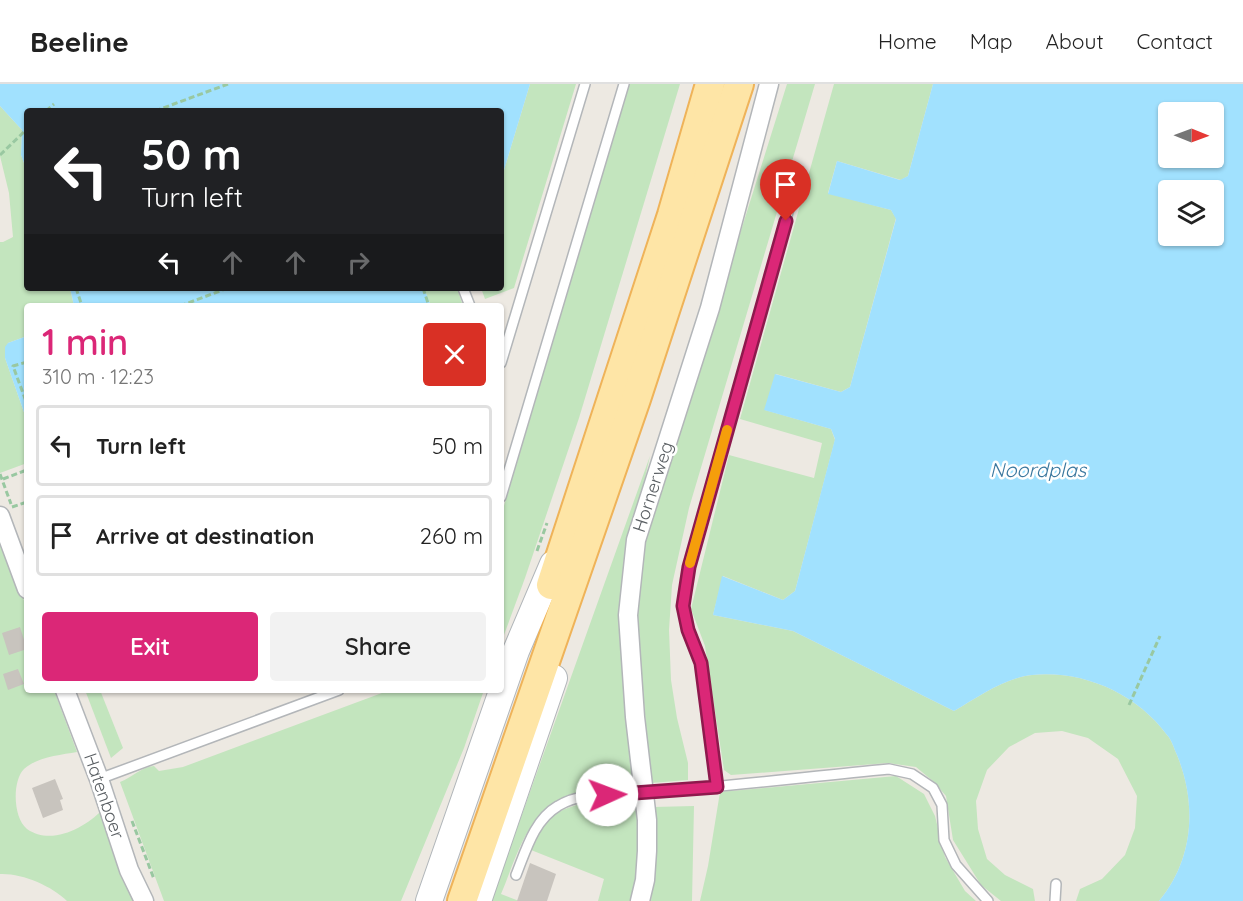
<!DOCTYPE html>
<html lang="en">
<head>
<meta charset="utf-8">
<style>
  body { margin:0; font-family:Quicksand,sans-serif; background:#f2f2f2; color:#222; height:100vh; display:flex; flex-direction:column; font-size:22px; white-space:nowrap }
  * { box-sizing:border-box; margin:0 }
  p { font-size:20px; color:#767676 }
  .icon { flex:none; width:33px; height:33px; fill:none; stroke:currentColor; stroke-width:2; stroke-linecap:round; stroke-linejoin:round }
  .map { position:relative; flex:1; overflow:hidden }
  .side { position:absolute; left:24px; top:219px; width:480px; height:390px; display:flex; flex-direction:column; background:#fff; border-radius:6px; box-shadow:0 2px 4px #0004 }
  .side>* { flex:none }
  .banner { position:absolute; left:24px; top:24px; width:480px; height:183px; border-radius:6px; box-shadow:0 2px 4px #0004; background:#202124; color:#fff; overflow:hidden }
  .needle { width:39px; rotate:91deg }
  .buttons { position:absolute; left:1158px; top:18px; display:grid; gap:12px }
  .buttons a { display:grid; place-items:center; width:66px; height:66px; border-radius:6px; background:#fff; box-shadow:0 2px 4px #0004; font-size:30px }
  .pin { position:absolute; display:grid; place-items:center; width:51px; height:51px; color:#fff; margin:-62px -26px; border-radius:50% 50% 50% 0; rotate:-45deg; box-shadow:0 0 6px #0007 }
  .pin .icon { rotate:45deg }
  .me { position:absolute; width:66px; margin:-33px; rotate:88deg; stroke-linejoin:round; filter:drop-shadow(0 0 4px #0008) }
  .turn { display:flex; align-items:center; gap:21px; height:126px; padding:0 18px; font-size:27px }
  .turn .icon { width:78px; height:78px; stroke-width:2.5 }
  .turn b { display:block; font-size:42px; line-height:51px }
  .lanes { display:flex; align-items:center; height:57px; padding:0 18px; background:#0003; justify-content:center; gap:30px; direction:ltr }
  .lanes .off { opacity:.35 }
  .round { display:grid; place-items:center; flex:none; width:63px; height:63px; border-radius:6px; background:#f2f2f2 }
  .summary { display:flex; align-items:center; justify-content:space-between; height:102px; padding:0 18px }
  h1 { font-size:36px; font-weight:600; line-height:45px; color:#db2777 }
  .button { display:flex; gap:12px; margin-top:auto; padding:12px 18px }
  .button a { flex:1; height:69px; border-radius:6px; background:#db2777; color:#fff; font-size:24px; font-weight:600; line-height:69px; text-align:center }
  .button a+a { background:#f2f2f2; color:#222 }
  ul { padding:0; list-style:none }
  li { display:flex; align-items:center; gap:18px; height:81px; margin:0 12px 9px; padding:0 6px; border:3px solid #e0e0e0; border-radius:6px }
  li div { flex:1 }
  li b { display:block; font-size:22px }
  li em { font-style:normal }
  header { display:flex; align-items:center; gap:36px; box-sizing:border-box; height:84px; padding:0 30px; background:#fff; border-bottom:2px solid #e0e0e0 }
  header strong { font-size:28px }
  nav { display:flex; gap:33px; margin-inline-start:auto; font-size:21px }
  .map>svg:first-child { display:block }
  .green { fill:#c3e5be }
  .water { fill:#a1e1fe; fill-rule:evenodd }
  .building { fill:#c8c4be }
  .lines { fill:none; stroke-linecap:round; stroke-linejoin:round }
  .service-casing { stroke:#b3b6b9; stroke-width:12 }
  .minor-casing { stroke:#b3b6b9; stroke-width:21 }
  .secondary-casing { stroke:#b1b6ba; stroke-width:28 }
  .primary-casing { stroke:#efb359; stroke-width:32 }
  .path { stroke:#99c8a1; stroke-width:3; stroke-dasharray:6 3; stroke-linecap:butt }
  .service { stroke:#fff; stroke-width:9 }
  .minor { stroke:#fff; stroke-width:18 }
  .secondary { stroke:#fff; stroke-width:26 }
  .primary { stroke:#fee5a6; stroke-width:28 }
  .route-casing { stroke:#8e194d; stroke-width:15 }
  .route { stroke:#db2777; stroke-width:10 }
  .slow { stroke:#f59e0b; stroke-width:10 }
  .labels { text-anchor:middle; stroke-width:5; stroke-linejoin:round; paint-order:stroke }
  .street-label { font-size:18px; fill:#5a5f63; stroke:#fff }
  .water-label { font-size:20px; font-style:italic; fill:#3a779e; stroke:#fff }
</style>
</head>
<body>
<header>
<strong>Beeline</strong>
<nav><a>Home</a><a>Map</a><a>About</a><a>Contact</a></nav>
</header>
<div class="map">
<svg width="1243" height="817" viewBox="0 0 1243 817">
  <rect width="100%" height="100%" fill="#ede9e2"/>
  <g class="green">
    <path d="M530,0H576L514,204L485,215L481,204H501V96Z"/>
    <path d="M629,0H680L579,334L525,494L501,559V432Z"/>
    <path d="M787,0H815L689,424L672,501L669,546L671,596L677,634L688,679V696L651,699L636,526L641,479L648,443Z"/>
    <path d="M834,0H933L908,92L901,96L837,77L828,109L891,126L896,134L850,303L841,308L776,290L765,326L831,345L835,356L795,507L783,516L723,492L713,531L793,547L954,627C977,614 1004,594 1032,591C1083,586 1136,609 1167,651C1172,656 1174,665 1177,671C1197,720 1194,775 1159,817H1076L1080,805L1102,795L1125,771L1135,744L1137,712L1118,675L1088,654L1062,647L1035,649L1009,663L987,686L976,717L978,745L987,775L1005,791L1033,805L1035,817H1001L981,801L953,756L946,712L934,698L916,683L888,679L731,691L724,686L705,562L691,525L729,371L814,394L822,359L740,335Z"/>
    <path d="M0,22L22,46L21,71L27,87V204H70L74,222H27V252L8,259L5,274L27,337V379L0,389V158H3L13,153L9,109L0,72Z"/>
    <path d="M424,204H457L463,222H431Z"/>
    <path d="M650,372L636,434V701C613,705 588,704 567,712C527,727 516,775 501,810L519,817H491Z"/>
    <path d="M0,450L27,525V606H54L77,668C60,671 37,673 24,685C12,697 13,734 27,745C51,762 85,744 102,726L134,817H67C52,802 22,789 0,790Z"/>
    <path d="M85,606H100L123,664L111,674Z"/>
    <path d="M390,606H484L464,664L401,817H164L120,698C133,693 141,683 154,682L159,687L183,683Z"/>
    <path d="M896,692L924,710L935,732L945,773L965,807L976,817H700L708,782L720,708Z"/>
    <path d="M598,716L640,728L638,795L633,817H598L604,795L531,766C544,728 562,724 598,716Z"/>
    <path d="M694,722L692,817H651L655,782L653,723Z"/>
  </g>
  <g class="water">
    <path d="M0,0H530L501,96V27H27V87L21,71L22,46L0,22Z"/>
    <path d="M933,0H1243V817H1159C1194,775 1197,720 1177,671C1174,665 1172,656 1167,651C1136,609 1083,586 1032,591C1004,594 977,614 954,627L793,547L713,531L722,492L783,516L795,507L835,355L831,345L764,326L775,290L841,308L850,303L896,135L891,126L828,110L837,77L900,96L908,92ZM1168,28H1214V74H1168ZM1214,106V152H1168V106Z"/>
    <path d="M70,204H424L431,222H74Z"/>
    <path d="M27,252V337L5,274V263L8,259Z"/>
  </g>
  <g class="building">
    <path d="M20,543L27,565L9,571L2,549Z"/>
    <path d="M18,585L24,600L8,606L3,590Z"/>
    <path d="M55,695L63,715L60,716L63,726L43,734L32,704Z"/>
    <path d="M530,779L556,790L547,817H517Z"/>
  </g>
  <g class="lines">
    <defs>
      <g id="service">
        <path d="M463,204L470,222"/>
        <path d="M501,279L585,0"/>
        <path d="M501,413L624,0"/>
        <path d="M99,695L339,606"/>
        <path d="M717,703L701,579L688,546L683,522L689,483L792,114"/>
        <path d="M516,791C526,766 534,736 558,722C584,706 619,712 648,709C728,702 808,693 889,685L912,690L933,704L942,721L944,756L956,781L988,817"/>
        <path d="M1055,817L1056,800"/>
      </g>
      <g id="minor">
        <path d="M0,432L27,505"/>
        <path d="M65,606L99,695L129,786L144,817"/>
        <path d="M640,817L645,796L647,767V736L635,633L628,531L636,456L710,224L769,0"/>
      </g>
      <g id="secondary">
        <path d="M429,817L516,567L553,480"/>
        <path d="M478,817L554,594"/>
      </g>
      <g id="primary">
        <path d="M551,501L672,131L710,0"/>
        <path d="M462,817L636,315L739,0"/>
      </g>
    </defs>
    <use href="#service" class="service-casing"/>
    <use href="#minor" class="minor-casing"/>
    <use href="#secondary" class="secondary-casing"/>
    <use href="#primary" class="primary-casing"/>
    <g class="path">
      <path d="M46,27L54,20"/>
      <path d="M155,27L228,0"/>
      <path d="M0,71L27,45"/>
      <path d="M76,204L82,222"/>
      <path d="M423,204L429,222"/>
      <path d="M180,222L228,204"/>
      <path d="M27,278L13,282L27,320"/>
      <path d="M0,390L11,420"/>
      <path d="M3,395L24,387L27,394"/>
      <path d="M12,423L27,418"/>
      <path d="M537,467L547,439"/>
      <path d="M1129,621L1160,552"/>
      <path d="M132,737L154,795"/>
    </g>
    <use href="#service" class="service"/>
    <use href="#minor" class="minor"/>
    <use href="#secondary" class="secondary"/>
    <use href="#primary" class="primary"/>
  </g>
  <g class="lines">
    <defs>
      <path id="route" d="M607,711L717,703L701,579L688,546L683,522L689,483L786,137"/>
    </defs>
    <use href="#route" class="route-casing"/>
    <use href="#route" class="route"/>
    <path class="slow" d="M690,479L727,346"/>
  </g>
  <g class="labels">
    <g class="street-label">
      <text transform="translate(653 403) rotate(-72)" y="6">Hornerweg</text>
      <text transform="translate(104 712) rotate(71)" y="6">Hatenboer</text>
    </g>
    <g class="water-label">
      <text x="1038" y="393">Noordplas</text>
    </g>
  </g>
</svg>
<div class="buttons">
<a><svg class="needle" viewBox="-14 -14 28 28"><path d="M0-13l5 13h-10z" fill="#e53935"/><path d="M0 13l5-13h-10z" fill="#767676"/></svg></a>
<a><svg class="icon" aria-label="layers" viewBox="0 0 24 24"><path d="M12 4l9 5-9 5-9-5zM3 14l9 5 9-5"/></svg></a>
</div>
<div class="pin" style="left:786px;top:137px;background:#d93025"><svg class="icon" aria-label="arrive" viewBox="0 0 24 24"><path d="M6 21V4h12l-3 4 3 4H6"/></svg></div>
<svg class="me" style="left:607px;top:711px" viewBox="-20 -20 40 40"><circle r="19" fill="#fff"/><path d="M0-13L10 11 0 6-10 11z" fill="#db2777"/></svg>
<div class="banner">
<div class="turn"><svg class="icon" aria-label="left" viewBox="0 0 24 24"><path d="M17 20v-9H6M10 6l-5 5 5 5"/></svg><div><b>50 m</b>Turn left</div></div>
<div class="lanes"><svg class="icon" aria-label="left" viewBox="0 0 24 24"><path d="M17 20v-9H6M10 6l-5 5 5 5"/></svg><svg class="icon off" aria-label="ahead" viewBox="0 0 24 24"><path d="M12 20V5M6 11l6-6 6 6"/></svg><svg class="icon off" aria-label="ahead" viewBox="0 0 24 24"><path d="M12 20V5M6 11l6-6 6 6"/></svg><svg class="icon off" aria-label="right" viewBox="0 0 24 24"><path d="M7 20v-9h11M14 6l5 5-5 5"/></svg></div>
</div>
<section class="side">
<div class="summary"><div><h1>1 min</h1><p>310 m · 12:23</p></div><a class="round" style="background:#d93025;color:#fff"><svg class="icon" aria-label="close" viewBox="0 0 24 24"><path d="M6 6l12 12M18 6L6 18"/></svg></a></div>
<ul>
<li><svg class="icon" aria-label="left" viewBox="0 0 24 24"><path d="M17 20v-9H6M10 6l-5 5 5 5"/></svg><div><b>Turn left</b></div><em>50 m</em></li>
<li><svg class="icon" aria-label="arrive" viewBox="0 0 24 24"><path d="M6 21V4h12l-3 4 3 4H6"/></svg><div><b>Arrive at destination</b></div><em>260 m</em></li>
</ul>
<div class="button"><a>Exit</a><a>Share</a></div>
</section>
</div>
</body>
</html>
